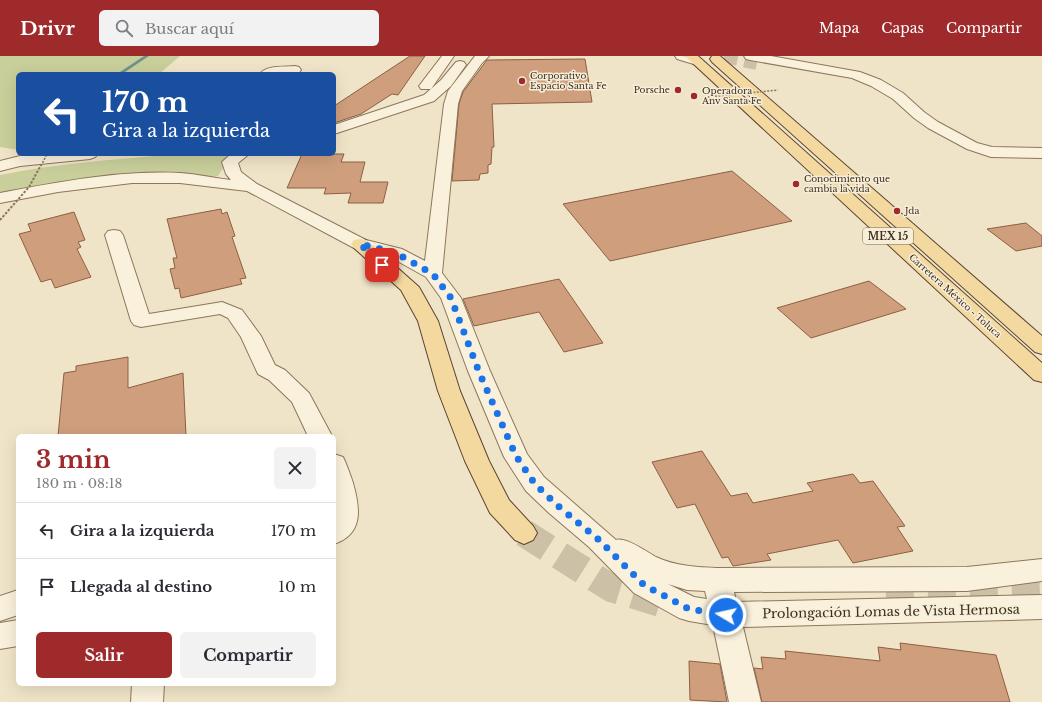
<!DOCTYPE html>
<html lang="es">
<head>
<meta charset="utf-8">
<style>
  body { margin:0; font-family:"Libre Baskerville",serif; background:#f2f2f3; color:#2b2b33; height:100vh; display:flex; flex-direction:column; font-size:15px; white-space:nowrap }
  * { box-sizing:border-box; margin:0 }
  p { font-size:13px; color:#7c7c81 }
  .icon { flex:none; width:22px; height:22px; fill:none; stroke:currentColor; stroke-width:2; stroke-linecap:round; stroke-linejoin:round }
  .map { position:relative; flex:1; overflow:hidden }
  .sheet { position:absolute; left:16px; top:378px; width:320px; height:252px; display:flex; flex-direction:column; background:#fff; border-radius:6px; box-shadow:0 4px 16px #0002 }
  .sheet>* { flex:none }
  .hud { position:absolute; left:16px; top:16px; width:320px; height:84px; border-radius:6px; box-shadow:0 4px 16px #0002; background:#1a4fa0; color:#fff; overflow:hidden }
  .pin { position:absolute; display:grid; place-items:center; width:34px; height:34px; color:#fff; margin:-17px; border-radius:8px; box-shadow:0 2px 6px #0006 }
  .me { position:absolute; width:44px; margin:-22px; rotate:279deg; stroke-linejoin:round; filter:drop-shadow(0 0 3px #0008) }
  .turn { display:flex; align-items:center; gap:14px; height:84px; padding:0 20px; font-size:18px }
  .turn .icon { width:52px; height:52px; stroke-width:2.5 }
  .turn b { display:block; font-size:28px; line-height:34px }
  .round { display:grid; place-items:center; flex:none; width:42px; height:42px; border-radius:6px; background:#f2f2f3 }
  .summary { display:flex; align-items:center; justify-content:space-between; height:68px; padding:0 20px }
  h1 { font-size:24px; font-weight:800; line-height:30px; color:#9e2a2b }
  .button { display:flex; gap:8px; margin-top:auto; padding:8px 20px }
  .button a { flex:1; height:46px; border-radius:6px; background:#9e2a2b; color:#fff; font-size:16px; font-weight:800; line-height:46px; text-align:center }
  .button a+a { background:#f2f2f3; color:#2b2b33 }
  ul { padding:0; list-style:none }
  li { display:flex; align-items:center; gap:12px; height:56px; padding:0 20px; border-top:1px solid #e1e1e2 }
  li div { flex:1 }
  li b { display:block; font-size:15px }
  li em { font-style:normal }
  header { display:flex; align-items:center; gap:24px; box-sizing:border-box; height:56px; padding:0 20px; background:#9e2a2b; color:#fff }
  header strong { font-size:19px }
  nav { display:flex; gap:22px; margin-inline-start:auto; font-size:14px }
  .search { width:280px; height:36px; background:#f2f2f3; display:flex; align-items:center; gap:10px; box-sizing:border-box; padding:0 14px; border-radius:6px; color:#7c7c81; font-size:15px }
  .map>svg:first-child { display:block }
  .green { fill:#c9cf9b }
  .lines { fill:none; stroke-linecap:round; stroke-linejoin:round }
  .stream { fill:#6f938a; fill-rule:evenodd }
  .building { fill:#cf9f7d; stroke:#8d5f41 }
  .minor-tunnel { stroke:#ccc0a6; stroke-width:14; stroke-dasharray:14 7; stroke-linecap:butt }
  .major-tunnel { stroke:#ccc0a6; stroke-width:28; stroke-dasharray:28 14; stroke-linecap:butt }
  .minor-casing { stroke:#8d765c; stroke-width:2 }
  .major-casing { stroke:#5b4430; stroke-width:2 }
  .minor { fill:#faf1dc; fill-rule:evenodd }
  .major { fill:#f3d9a0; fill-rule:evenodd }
  .path-bridge-far1 { stroke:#8d765c; stroke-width:1.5; stroke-dasharray:2 1.5; stroke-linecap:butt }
  .path-bridge { stroke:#8d765c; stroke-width:2; stroke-dasharray:2.5 1.5; stroke-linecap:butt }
  .route { stroke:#1a73e8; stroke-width:7; stroke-dasharray:0 12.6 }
  .poi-dot { fill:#9e2a2b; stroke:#f7eed8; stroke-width:1.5 }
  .labels { text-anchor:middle; stroke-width:3; stroke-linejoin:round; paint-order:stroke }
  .far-poi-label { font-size:9px; fill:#3d2e20; stroke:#f7eed8; text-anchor:start }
  .far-street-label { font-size:9px; fill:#3d2e20; stroke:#f7eed8 }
  .shield { fill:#f7eed8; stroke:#756857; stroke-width:1 }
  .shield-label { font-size:10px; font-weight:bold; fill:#3d2e20 }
  .near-street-label { font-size:13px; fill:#3d2e20; stroke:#f7eed8 }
</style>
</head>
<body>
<header>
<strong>Drivr</strong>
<div class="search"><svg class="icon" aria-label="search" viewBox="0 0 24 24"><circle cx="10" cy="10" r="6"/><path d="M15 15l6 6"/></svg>Buscar aquí</div>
<nav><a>Mapa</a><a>Capas</a><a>Compartir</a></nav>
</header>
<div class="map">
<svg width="1042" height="646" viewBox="0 0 1042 646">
  <rect width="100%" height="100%" fill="#f0e4c8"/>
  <g class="green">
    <path d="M0,0H180L159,18H18V94L0,91Z"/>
    <path d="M174,98H232L218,120L46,129L0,138V119C57,107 116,104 174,98Z"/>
  </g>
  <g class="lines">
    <path class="stream" d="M144,0H149L122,18H117Z"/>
  </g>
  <g class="building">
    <path d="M410,0H425L398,39L392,38L361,58L334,67V50Z"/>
    <path d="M585,3L592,46L492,48L494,91H492L491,108L488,109V117L480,118L479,124L452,125L459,48L463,36L487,4Z"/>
    <path d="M302,98H344L341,106H365L360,126H388L383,147H348L351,137L324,138L326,132H287Z"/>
    <path d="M732,115L792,165L610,205L563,148Z"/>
    <path d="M221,153L222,158L227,156L235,180L232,181L246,222L240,223L242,228L181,242L179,232L175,233L170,213L175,212L173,202H177L167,163Z"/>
    <path d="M74,156L85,184L78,186L81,191L77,193L91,221L55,232L51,223L41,226L19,178L31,175L28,168Z"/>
    <path d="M1026,167L1042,180V190L1016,195L987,173Z"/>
    <path d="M559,223L603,287L564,296L539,256L474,270L463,243Z"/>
    <path d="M869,225L906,253L811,282L777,252Z"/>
    <path d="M128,301V332L183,317L186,380H58L64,317L76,315V310Z"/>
    <path d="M702,395L731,440L747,437L753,447L813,435L807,427L853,418L860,427L873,425L905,470L897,471L913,495L853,507L838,484L767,498L771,504L733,510L728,501L722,502L695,448L677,452L652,406Z"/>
    <path d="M900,587L996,599L1010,646H762L754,612L763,613L761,601L786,603L785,595L880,605L878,591L901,594Z"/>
    <path d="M689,605L720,608L727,646L690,644Z"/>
  </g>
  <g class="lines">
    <path class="minor-tunnel" d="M724,0L757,7"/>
    <g class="major-tunnel">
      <path d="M524,477L611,532L670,550"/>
      <path d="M886,543L1042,537"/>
    </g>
    <defs>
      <g id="minor">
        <path d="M442,0H454L431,33H421L419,30Z"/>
        <path d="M475,0H489L482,7L462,35L458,48L442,217L461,242L490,315L527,398L544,421L616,484C626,481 647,496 656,501C675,510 697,511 717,512L967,511L1042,503V525L967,535L734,536L736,546L1042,539V563L743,571L761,646H729L713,569L689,565L679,562L634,537L589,491L549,457L526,435L504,401L468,315L441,242L426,221L390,201L354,192L247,135L180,127H132L58,136L0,147V137C59,126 119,114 180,117C197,118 214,122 231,124L226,118L222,106L231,98H249L238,107L241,116L257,128L366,184L402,193L425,205L444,48L448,35ZM668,528L687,534L705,535L707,543L694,541Z"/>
        <path d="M675,0C683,0 698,0 703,5L701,8L697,9L677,3Z"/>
        <path d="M744,0H771L860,16L881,24L903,37L924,56L938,66L977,87L992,91L1042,92V102L991,101L967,93L928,72L914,62L893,43L871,30L852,22L750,4L746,3Z"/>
        <path d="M460,5L464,6L466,9L451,30L434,45L334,78V69L424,39L441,24L456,6Z"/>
        <path d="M295,10L299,11L301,14L298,18H260C266,9 285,11 295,10Z"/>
        <path d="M44,98H98L95,101L90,103L20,110L0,115V105L20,100Z"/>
        <path d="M114,174L120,175L123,179L149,258L222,246L242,254L261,280L275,309L285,314L309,337L332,380H308L292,346L269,324L258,318L241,281L228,262L220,258L141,271L134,269L131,265L105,179L108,175Z"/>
        <path d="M334,398L343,401C347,409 350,418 353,427C360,452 364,478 334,488Z"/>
        <path d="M18,534V559L0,565V540Z"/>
        <path d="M18,564V590L0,593V567Z"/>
        <path d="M132,628H164L163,646H131Z"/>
      </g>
      <g id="major">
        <path d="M685,0H698L1042,307V326L1034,324Z"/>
        <path d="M712,0H720L1042,280V298L1035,296L712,6L710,3Z"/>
        <path d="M360,183L366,184L419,231L438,265L460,335L489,405L509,444L533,470L537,477L533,484L524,488L515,484L490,457L465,405L438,335L418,265L401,234L354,192L351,188L354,184Z"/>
      </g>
    </defs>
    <use href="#minor" class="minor-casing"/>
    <use href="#major" class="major-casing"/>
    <use href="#minor" class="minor"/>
    <use href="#major" class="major"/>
    <g class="path-bridge-far1">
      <path d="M708,41L778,34"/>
      <path d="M41,110L47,98"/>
    </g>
    <path class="path-bridge" d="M0,164L29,131L41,109"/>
  </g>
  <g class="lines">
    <path class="route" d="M382,209L360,188L396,197L433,218L451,242L479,316L516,400L535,428L558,450L598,483L644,529L689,553L726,559"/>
  </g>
  <g class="poi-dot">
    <circle cx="522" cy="25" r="4"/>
    <circle cx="678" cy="34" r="4"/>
    <circle cx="694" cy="40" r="4"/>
    <circle cx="796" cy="128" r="4"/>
    <circle cx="897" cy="155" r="4"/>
  </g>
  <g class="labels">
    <g class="far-poi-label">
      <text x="530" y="23">Corporativo<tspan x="530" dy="10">Espacio Santa Fe</tspan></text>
      <text x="670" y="37" text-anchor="end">Porsche</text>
      <text x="702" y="38">Operadora<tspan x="702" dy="10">Anv Santa Fe</tspan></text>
      <text x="804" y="126">Conocimiento que<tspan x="804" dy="10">cambia la vida</tspan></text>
      <text x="905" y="158">Jda</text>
    </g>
    <g class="far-street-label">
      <text transform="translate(955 240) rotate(42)" y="3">Carretera México - Toluca</text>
    </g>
    <rect class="shield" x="863" y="172" width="50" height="16" rx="3"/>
    <g class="shield-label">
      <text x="888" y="184">MEX 15</text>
    </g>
    <g class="near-street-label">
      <text transform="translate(891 555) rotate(-1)" y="5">Prolongación Lomas de Vista Hermosa</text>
    </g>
  </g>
</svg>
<div class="pin" style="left:382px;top:209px;background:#d93025"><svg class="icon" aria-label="arrive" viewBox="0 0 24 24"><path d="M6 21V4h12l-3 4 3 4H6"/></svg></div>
<svg class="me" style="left:726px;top:559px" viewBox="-20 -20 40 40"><circle r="17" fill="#1a73e8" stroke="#fff" stroke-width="3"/><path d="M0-11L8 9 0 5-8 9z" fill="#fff"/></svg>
<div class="hud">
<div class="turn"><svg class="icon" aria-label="left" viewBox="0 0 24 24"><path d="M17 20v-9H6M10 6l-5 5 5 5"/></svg><div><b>170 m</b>Gira a la izquierda</div></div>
</div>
<section class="sheet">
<div class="summary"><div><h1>3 min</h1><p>180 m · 08:18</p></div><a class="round"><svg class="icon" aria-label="close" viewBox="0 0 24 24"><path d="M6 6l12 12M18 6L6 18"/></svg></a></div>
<ul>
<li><svg class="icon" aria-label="left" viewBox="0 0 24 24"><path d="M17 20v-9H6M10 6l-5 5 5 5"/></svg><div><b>Gira a la izquierda</b></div><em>170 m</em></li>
<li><svg class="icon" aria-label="arrive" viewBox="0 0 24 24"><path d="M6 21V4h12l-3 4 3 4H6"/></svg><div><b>Llegada al destino</b></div><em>10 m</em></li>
</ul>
<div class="button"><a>Salir</a><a>Compartir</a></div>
</section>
</div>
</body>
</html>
